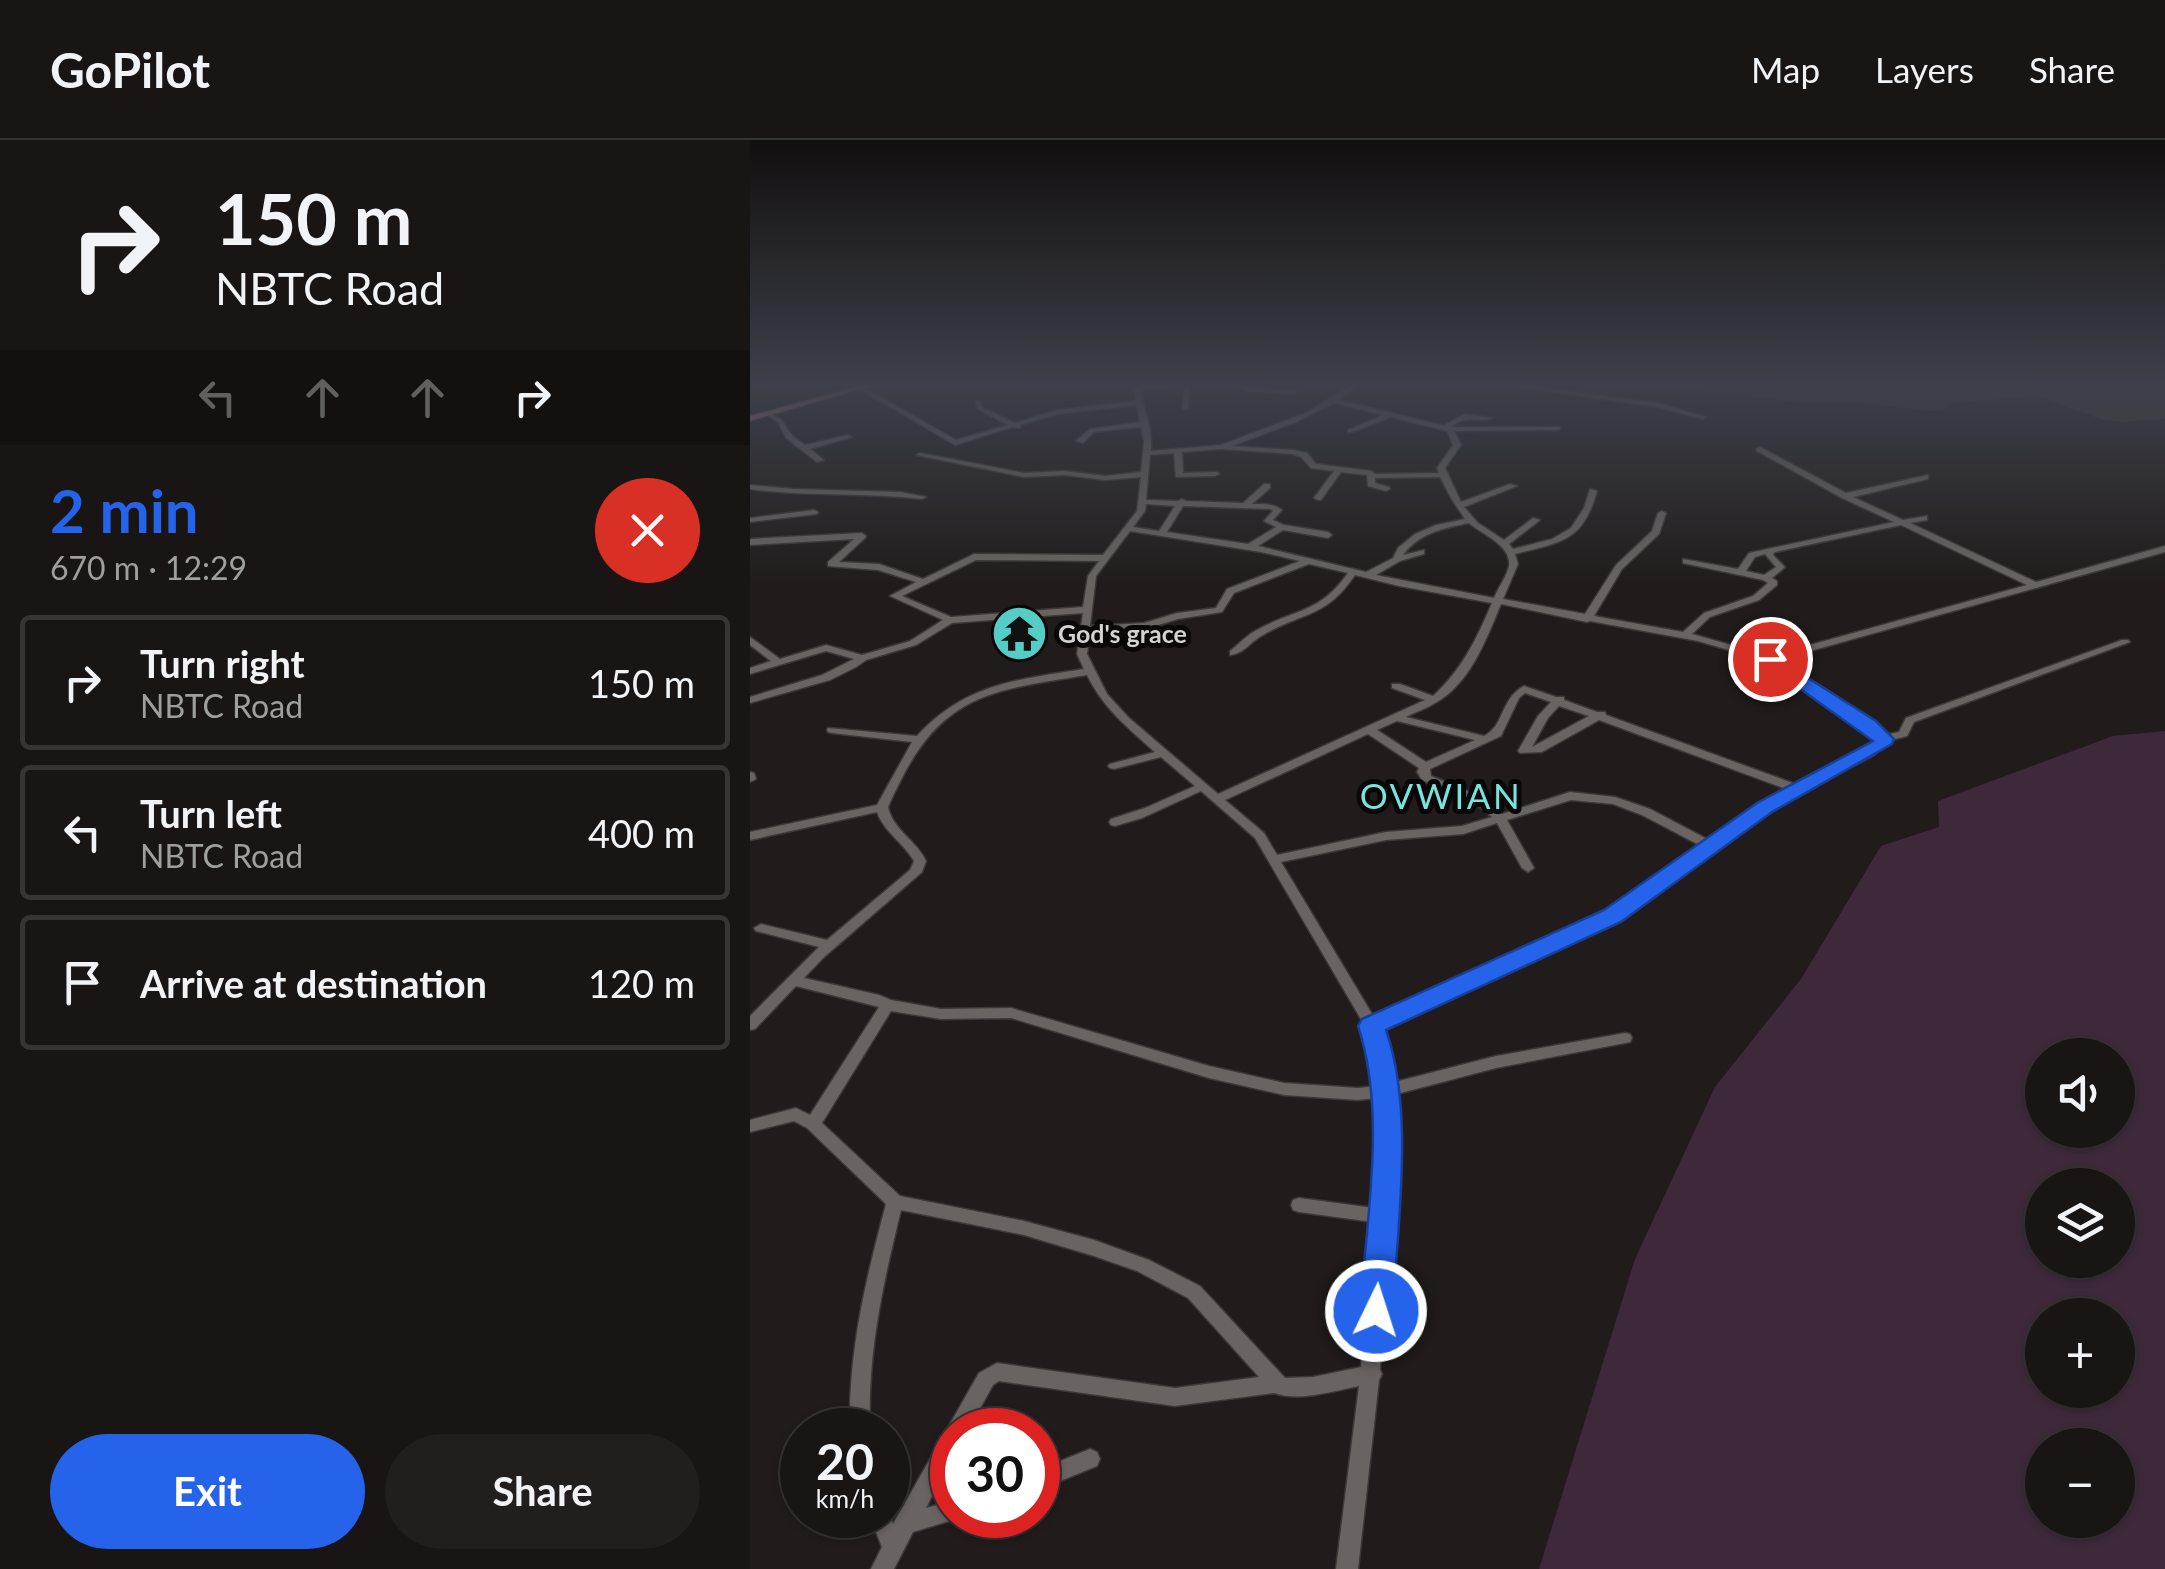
<!DOCTYPE html>
<html lang="en">
<head>
<meta charset="utf-8">
<style>
  body { margin:0; font-family:Lato,sans-serif; background:#221e1d; color:#f1f3f6; height:100vh; display:flex; flex-direction:column; font-size:38px; white-space:nowrap }
  * { box-sizing:border-box; margin:0 }
  p { font-size:32px; color:#9f9fa0 }
  .icon { flex:none; width:55px; height:55px; fill:none; stroke:currentColor; stroke-width:2; stroke-linecap:round; stroke-linejoin:round }
  .map { position:relative; flex:1; overflow:hidden }
  .panel { display:flex; flex-direction:column; background:#191514; width:750px }
  .panel>* { flex:none }
  .banner { background:#191514; color:#f1f3f6; overflow:hidden }
  .tools { position:absolute; left:1275px; top:898px; display:grid; gap:20px }
  .tools a { display:grid; place-items:center; width:110px; height:110px; border-radius:50%; background:#191514; box-shadow:0 2px 8px #0004,0 0 0 2px #373434; font-size:50px }
  .speed { position:absolute; left:30px; top:1268px; display:flex; gap:20px; font-size:50px; font-weight:700; text-align:center }
  .speed>* { display:grid; place-content:center; width:130px; height:130px; border-radius:50%; background:#191514; box-shadow:0 2px 8px #0004,0 0 0 2px #373434; line-height:1 }
  .speed small { font-size:25px; font-weight:400 }
  .speed .limit { border:15px solid #d22; background:#fff; color:#111 }
  .pin { position:absolute; display:grid; place-items:center; width:85px; height:85px; color:#fff; margin:-42px; border:5px solid #fff; border-radius:50%; box-shadow:0 2px 10px #0007 }
  .me { position:absolute; width:110px; margin:-55px; rotate:4deg; stroke-linejoin:round; filter:drop-shadow(0 0 8px #0008) }
  .turn { display:flex; align-items:center; gap:35px; height:210px; padding:0 50px; font-size:45px }
  .turn .icon { width:130px; height:130px; stroke-width:2.5 }
  .turn b { display:block; font-size:70px; line-height:85px }
  .lanes { display:flex; align-items:center; height:95px; padding:0 50px; background:#0003; justify-content:center; gap:50px; direction:ltr }
  .lanes .off { opacity:.35 }
  .round { display:grid; place-items:center; flex:none; width:105px; height:105px; border-radius:52px; background:#221e1d }
  .head { display:flex; align-items:center; justify-content:space-between; height:170px; padding:0 50px }
  h1 { font-size:60px; font-weight:700; line-height:75px; color:#2563eb }
  .cta { display:flex; gap:20px; margin-top:auto; padding:20px 50px }
  .cta a { flex:1; height:115px; border-radius:60px; background:#2563eb; color:#fff; font-size:40px; font-weight:700; line-height:115px; text-align:center }
  .cta a+a { background:#221e1d; color:#f1f3f6 }
  ul { padding:0; list-style:none }
  li { display:flex; align-items:center; gap:30px; height:135px; margin:0 20px 15px; padding:0 30px; border:5px solid #373434; border-radius:10px }
  li div { flex:1 }
  li b { display:block; font-size:38px }
  li em { font-style:normal }
  header { display:flex; align-items:center; gap:60px; box-sizing:border-box; height:140px; padding:0 50px; background:#191514; border-bottom:2px solid #373434 }
  header strong { font-size:48px }
  nav { display:flex; gap:55px; margin-inline-start:auto; font-size:35px }
  main { display:flex; flex:1; min-height:0 }
  .map>svg:first-child { display:block }
  .green { fill:#3b3728 }
  .water { fill:#3d293a; fill-rule:evenodd }
  .lines { fill:none; stroke-linecap:round; stroke-linejoin:round }
  .minor-casing { stroke:#3b3837; stroke-width:3 }
  .major-casing { stroke:#3b3837; stroke-width:3 }
  .minor { fill:#696462; fill-rule:evenodd }
  .major { fill:#c18190; fill-rule:evenodd }
  .route { fill:#2563eb; stroke:#184099; stroke-width:2.5 }
  .labels { text-anchor:middle; stroke-width:10; stroke-linejoin:round; paint-order:stroke }
  .far-poi-label { font-size:25px; font-weight:bold; fill:#d5d2d1; stroke:#090707; text-anchor:start }
  .quarter-label { font-size:35px; letter-spacing:2.5px; fill:#79e4de; stroke:#090707 }
</style>
</head>
<body>
<header>
<strong>GoPilot</strong>
<nav><a>Map</a><a>Layers</a><a>Share</a></nav>
</header>
<main>
<section class="panel">
<div class="banner">
<div class="turn"><svg class="icon" aria-label="right" viewBox="0 0 24 24"><path d="M7 20v-9h11M14 6l5 5-5 5"/></svg><div><b>150 m</b>NBTC Road</div></div>
<div class="lanes"><svg class="icon off" aria-label="left" viewBox="0 0 24 24"><path d="M17 20v-9H6M10 6l-5 5 5 5"/></svg><svg class="icon off" aria-label="ahead" viewBox="0 0 24 24"><path d="M12 20V5M6 11l6-6 6 6"/></svg><svg class="icon off" aria-label="ahead" viewBox="0 0 24 24"><path d="M12 20V5M6 11l6-6 6 6"/></svg><svg class="icon" aria-label="right" viewBox="0 0 24 24"><path d="M7 20v-9h11M14 6l5 5-5 5"/></svg></div>
</div>
<div class="head"><div><h1>2 min</h1><p>670 m · 12:29</p></div><a class="round" style="background:#d93025;color:#fff"><svg class="icon" aria-label="close" viewBox="0 0 24 24"><path d="M6 6l12 12M18 6L6 18"/></svg></a></div>
<ul>
<li><svg class="icon" aria-label="right" viewBox="0 0 24 24"><path d="M7 20v-9h11M14 6l5 5-5 5"/></svg><div><b>Turn right</b><p>NBTC Road</p></div><em>150 m</em></li>
<li><svg class="icon" aria-label="left" viewBox="0 0 24 24"><path d="M17 20v-9H6M10 6l-5 5 5 5"/></svg><div><b>Turn left</b><p>NBTC Road</p></div><em>400 m</em></li>
<li><svg class="icon" aria-label="arrive" viewBox="0 0 24 24"><path d="M6 21V4h12l-3 4 3 4H6"/></svg><div><b>Arrive at destination</b></div><em>120 m</em></li>
</ul>
<div class="cta"><a>Exit</a><a>Share</a></div>
</section>
<div class="map">
<svg width="1415" height="1429" viewBox="0 0 1415 1429">
  <rect width="100%" height="100%" fill="#211c1b"/>
  <path class="green" d="M902,244H1415V279L1371,282L1351,279L1286,256L1202,263L1191,271H1178L1114,263H1053Z"/>
  <path class="water" d="M1415,591V1429H789L885,1119L965,947L1051,839L1131,706L1189,687L1188,661L1363,596ZM1292,915H1368V990H1292ZM1292,1045H1368V1120H1292ZM1292,1175H1368V1250H1292ZM1292,1305H1368V1380H1292Z"/>
  <g class="lines">
    <defs>
      <g id="minor">
        <path d="M382,244H440L438,268L435,270L432,268L434,246L390,250C394,270 403,290 401,311L471,305L558,272L602,244H610L589,260L695,286L696,284L715,274L742,278C726,284 718,273 702,287H810V289L808,290L704,291L711,305L695,328L711,362L760,344L767,346L714,367L728,383L754,400L783,378L790,380L759,404L763,409L802,399L821,388L834,368L840,349L847,351C833,402 811,402 765,414L768,424L753,459L835,474L866,425L902,391L908,373L912,371L916,373L909,394L872,429L844,476L933,492L954,473L1003,456L1018,443L1013,440L933,423V419L988,429L999,413L1144,382L1092,358L1007,311L1006,309L1010,307L1096,353L1178,335V339L1103,357L1153,380L1177,376V380L1160,383L1286,442L1415,406V412L1028,520L1084,555L1136,595L1149,592L1156,578L1372,500H1378L1380,502L1164,582L1157,596L1138,601L1124,615L1018,670L867,779L630,888L641,943L746,916L875,893L880,894L882,898L880,902L875,903L746,928L643,955V1034L630,1230L632,1234L629,1240L608,1429H586L609,1246C583,1251 550,1262 524,1253L425,1266L249,1241L243,1245L218,1290H202V1316L176,1368L202,1361V1375H211L209,1378L163,1392L144,1429H121L132,1407L119,1375H138V1370L143,1384L229,1233L247,1223L425,1248L509,1237L438,1158L387,1131L344,1116L274,1095L151,1070C133,1144 117,1214 120,1290H100C98,1212 116,1139 136,1064L57,988L44,981L0,992V980L46,968L60,975L129,867L46,846L5,889L0,890V876L69,807L6,791L4,788L11,784L77,800L160,730L164,721C153,702 134,692 127,672L0,700V692L127,665L162,602L82,593L78,592L77,590L78,588L167,596C216,543 267,540 334,529L327,514L330,491L328,489L331,487L333,473L202,483L166,505L116,520L106,527L80,540L0,563V557L72,535L104,519L76,511L0,534V528L21,521L0,505V497L30,519L76,505L112,515L160,501L193,480L140,456L166,442L128,430L78,426V422L104,399L0,405V399L112,393L116,396L115,398L89,422L129,424L173,439L224,414L353,415L387,371L391,337L355,340L315,335L274,337L166,315L170,313L274,333L315,331L355,336L391,332L394,301L391,287L344,292L333,303L326,301L340,289L390,282L386,265L308,274L270,285V288L263,287L205,305L108,248L113,247L206,300L258,285L227,269L226,261H230L232,267L265,283L307,270L386,261ZM584,263L633,275L598,290V292H602L641,277L697,291L703,305L687,328L689,333L625,334L621,331L566,324L557,313L544,310L482,306L546,282ZM472,309L543,314L551,317L561,328L584,331L564,358L568,360H571L591,332L617,335L618,346L636,351L640,349L639,347L625,343V338L690,337L701,358L715,379L686,385L665,394L648,408L643,418L616,432L508,406L533,390L578,398L582,395L578,392L534,385L523,380L532,370C523,363 513,364 502,364L520,348V344H514L493,363L436,361L432,359L428,361L396,360L400,315L424,313L426,337L465,336L469,334L468,332L433,333L432,312ZM396,364L425,366L409,391L383,387L395,371ZM433,366L520,369L523,371L514,381L526,387L498,404L417,392ZM719,383C731,394 762,405 759,426C757,436 748,448 744,458L626,435L650,421L674,414V410L653,415C669,393 694,388 719,383ZM1151,385L1277,445L1020,516L942,494L960,477L1009,460L1027,445V441L1022,438L1035,427L1023,415L1025,412ZM380,391L511,412L550,421L477,449L466,468L427,473L394,483L340,486L346,436ZM1015,414L1026,427L1014,435L996,431L1005,417ZM226,420L349,421L338,436L333,467L201,477L152,456ZM559,424L598,433C568,475 545,468 505,491C496,496 489,504 480,511V515C494,514 501,501 513,495C554,471 575,479 605,435L649,446L742,463C727,498 712,530 683,556L650,544H642V548L675,560L468,654L379,578L357,554L337,514L340,492L395,489L428,479L472,472L484,453ZM751,464L837,482L840,481L948,501L1016,521L1076,559L1127,599L1116,611L1048,645L856,575L855,572H847L814,560V557H806L774,546C750,559 755,585 734,596L656,577C665,572 676,569 685,563C720,544 736,500 751,464ZM337,535C354,569 377,587 405,612L360,624L358,626L360,628L364,629L411,617L445,646L395,668L361,679L359,682L361,685L365,686L392,678L451,651L505,698L615,886L621,910L626,946L608,948L534,943L459,926L261,868L191,869L141,860L129,855L54,838L73,818L172,732L176,721C166,700 143,690 138,667C143,655 149,644 155,632C199,550 254,549 337,535ZM775,553L801,562L788,576L768,611L770,613L792,612L849,580L1039,650L1010,664L959,700L900,669L865,657L820,652L752,674L734,658L681,636L680,629L751,596L769,558ZM809,566L839,576L782,607L798,578ZM647,581L725,600L676,622L627,590ZM618,594L669,628L667,632L672,640L725,663L742,677L712,686L636,692L527,715L514,693L475,660ZM821,660L863,664L892,675L951,706L857,773L625,879L531,722L636,700L713,694L747,683L772,728L778,732L784,728L757,680ZM141,871L191,879L261,878L459,938L534,955L608,960L627,958L628,1009L624,1068L549,1058L543,1060L541,1065L543,1070L549,1072L623,1082L611,1227L563,1237L535,1238L450,1146L399,1120L344,1100L274,1081L150,1056L72,983Z"/>
        <path d="M489,244H496L498,247L545,250L548,252L545,254L496,251Z"/>
        <path d="M745,244H766L908,263L956,277L953,279L908,267Z"/>
        <path d="M16,273C35,276 32,284 43,296C47,300 51,302 55,305L98,295L102,297L60,309L74,320L67,322L36,298L28,282L16,275Z"/>
        <path d="M0,345L43,349L150,352L176,357L172,359C115,352 57,357 0,349Z"/>
        <path d="M64,370L68,372L67,374L0,382V378Z"/>
        <path d="M0,632L4,633L6,639L0,642Z"/>
        <path d="M340,1309L347,1312L350,1319L347,1326L288,1350V1330Z"/>
      </g>
      <path id="major" d="M115,244H129L0,281V276Z"/>
    </defs>
    <use href="#minor" class="minor-casing"/>
    <use href="#major" class="major-casing"/>
    <use href="#minor" class="minor"/>
    <use href="#major" class="major"/>
  </g>
  <linearGradient id="sky" x2="0" y2="1"><stop stop-color="#120f0f"/><stop offset="0.55" stop-color="#3d404a"/><stop offset="1" stop-color="#3d404a" stop-opacity="0"/></linearGradient>
  <rect width="1415" height="444" fill="url(#sky)"/>
  <path class="route" d="M1020,514L1126,581L1144,599L1142,604L1022,672L871,782L636,890C665,973 647,1084 643,1171L638,1182L626,1186L615,1182L610,1171C616,1079 637,975 608,886L612,879L854,770L1007,663L1123,601L1014,523V515Z"/>
  <defs>
    <symbol id="temple-disc" viewBox="-11 -11 22 22"><circle r="9.5" fill="#54cdc7" stroke="#090707"/><path d="M0-6L5-2H3V0L6.5 2.5H4V6H1.5V3h-3V6H-4V2.5H-6.5L-3 0V-2H-5Z" fill="#111"/></symbol>
  </defs>
  <g fill-rule="evenodd">
    <use href="#temple-disc" x="238" y="462" width="63" height="63"/>
  </g>
  <g class="labels">
    <g class="far-poi-label">
      <text x="308" y="503">God's grace</text>
    </g>
    <g class="quarter-label">
      <text x="691" y="669">OVWIAN</text>
    </g>
  </g>
</svg>
<div class="tools">
<a><svg class="icon" aria-label="sound" viewBox="0 0 24 24"><path d="M4 9h4l5-4v14l-5-4H4zM17 9q2 3 0 6"/></svg></a>
<a><svg class="icon" aria-label="layers" viewBox="0 0 24 24"><path d="M12 4l9 5-9 5-9-5zM3 14l9 5 9-5"/></svg></a>
<a>+</a>
<a>−</a>
</div>
<div class="speed"><div>20<small>km/h</small></div><div class="limit">30</div></div>
<div class="pin" style="left:1020px;top:519px;background:#d93025"><svg class="icon" aria-label="arrive" viewBox="0 0 24 24"><path d="M6 21V4h12l-3 4 3 4H6"/></svg></div>
<svg class="me" style="left:626px;top:1171px" viewBox="-20 -20 40 40"><circle r="17" fill="#2563eb" stroke="#fff" stroke-width="3"/><path d="M0-11L8 9 0 5-8 9z" fill="#fff"/></svg>
</div>
</main>
</body>
</html>
